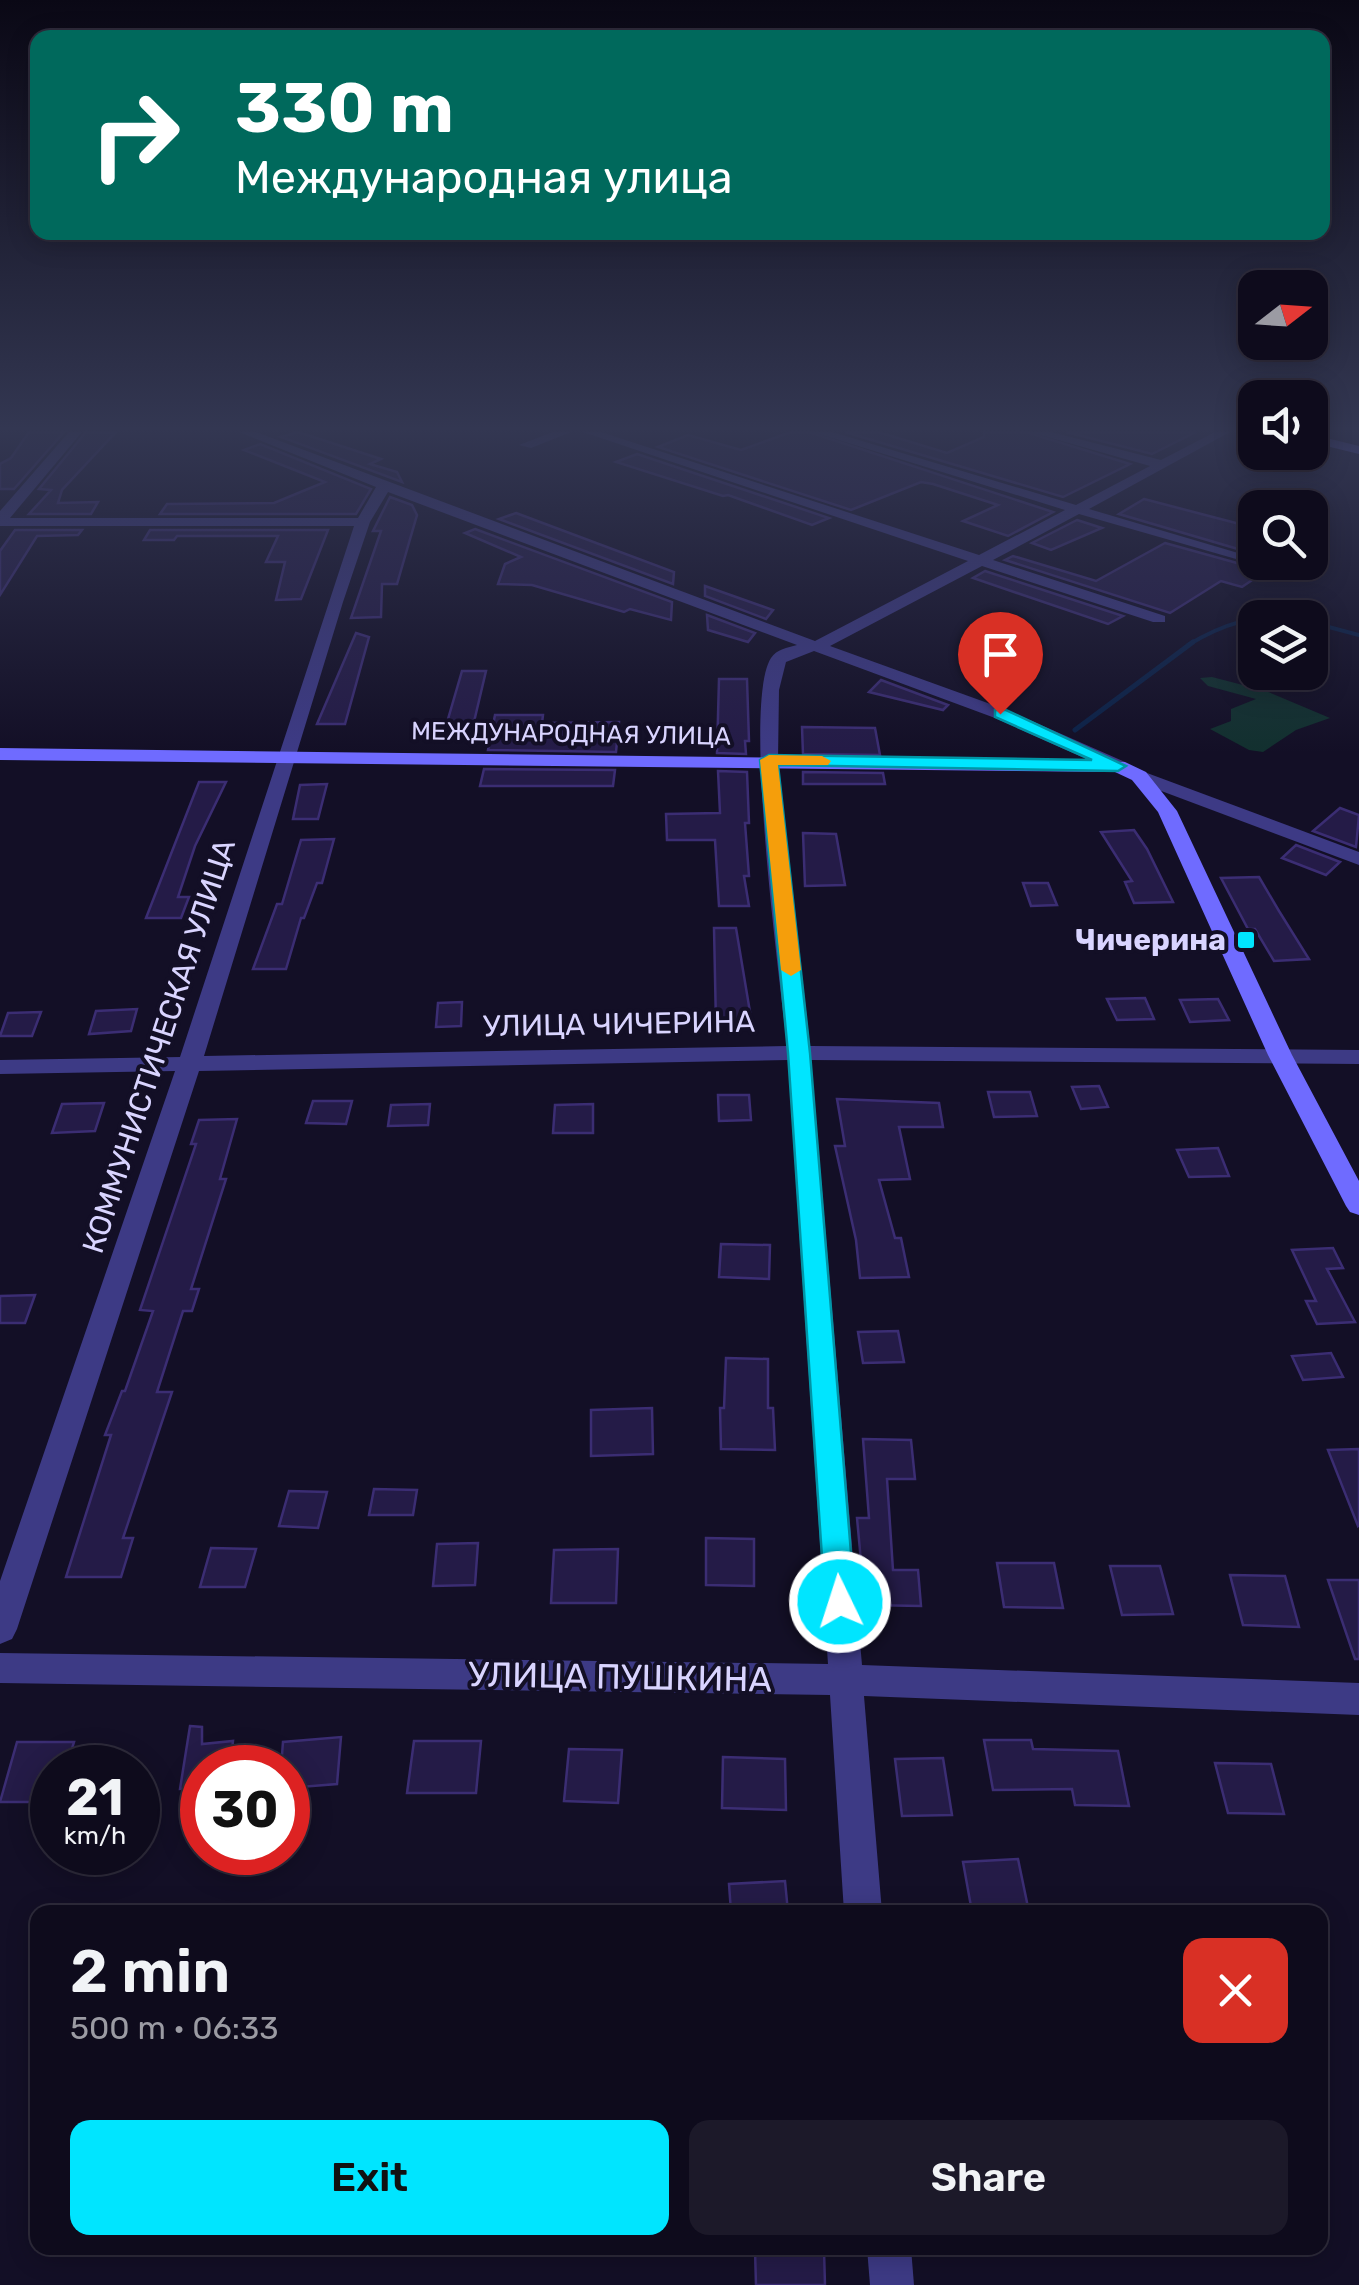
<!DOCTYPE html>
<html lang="en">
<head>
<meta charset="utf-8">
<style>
  body { margin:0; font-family:Rubik,sans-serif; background:#1c1929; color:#f1f3f6; height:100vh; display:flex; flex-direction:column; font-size:38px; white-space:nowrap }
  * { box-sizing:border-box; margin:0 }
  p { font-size:32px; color:#9b9ba3 }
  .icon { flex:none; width:55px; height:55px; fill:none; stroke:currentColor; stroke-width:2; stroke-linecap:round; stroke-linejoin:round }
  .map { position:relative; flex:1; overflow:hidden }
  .panel { position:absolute; left:30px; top:1905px; width:1298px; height:350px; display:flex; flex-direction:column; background:#0e0b1c; border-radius:20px; box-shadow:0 5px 25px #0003,0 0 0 2px #2e2b3b }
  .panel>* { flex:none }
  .hud { position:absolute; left:30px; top:30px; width:1300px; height:210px; border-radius:20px; box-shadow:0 5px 25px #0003,0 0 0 2px #2e2b3b; background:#00695c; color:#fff; overflow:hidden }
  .needle { width:65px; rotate:73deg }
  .tools { position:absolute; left:1238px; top:270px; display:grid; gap:20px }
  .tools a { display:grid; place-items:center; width:90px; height:90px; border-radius:20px; background:#0e0b1c; box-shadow:0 5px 25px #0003,0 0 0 2px #2e2b3b; font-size:50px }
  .speed { position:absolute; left:30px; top:1745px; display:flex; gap:20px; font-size:50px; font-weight:700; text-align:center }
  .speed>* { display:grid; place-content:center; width:130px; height:130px; border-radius:50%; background:#0e0b1c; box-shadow:0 5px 25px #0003,0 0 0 2px #2e2b3b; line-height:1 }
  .speed small { font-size:25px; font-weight:400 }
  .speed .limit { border:15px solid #d22; background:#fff; color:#111 }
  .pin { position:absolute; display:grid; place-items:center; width:85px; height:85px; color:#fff; margin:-102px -42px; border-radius:50% 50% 50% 0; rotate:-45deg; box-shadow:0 0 10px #0007 }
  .pin .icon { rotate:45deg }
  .me { position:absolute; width:110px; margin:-55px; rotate:356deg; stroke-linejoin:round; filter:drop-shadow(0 0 8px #0008) }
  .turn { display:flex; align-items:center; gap:35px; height:210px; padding:0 40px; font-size:45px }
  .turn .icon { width:130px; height:130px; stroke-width:2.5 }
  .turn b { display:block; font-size:70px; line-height:85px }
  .round { display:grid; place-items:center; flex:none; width:105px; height:105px; border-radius:20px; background:#1c1929 }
  .headline { display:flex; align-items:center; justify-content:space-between; height:170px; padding:0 40px }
  h1 { font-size:60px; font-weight:600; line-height:75px }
  .primary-button { display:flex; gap:20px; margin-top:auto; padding:20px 40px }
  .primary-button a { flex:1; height:115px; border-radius:20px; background:#00e5ff; color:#111; font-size:40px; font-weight:600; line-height:115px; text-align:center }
  .primary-button a+a { background:#1c1929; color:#f1f3f6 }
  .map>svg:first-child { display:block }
  .green { fill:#12302f }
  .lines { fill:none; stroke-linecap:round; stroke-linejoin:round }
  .stream-far1 { stroke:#0c2248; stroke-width:4 }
  .stream { stroke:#0c2248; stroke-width:5 }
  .building { fill:#241b47; stroke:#3b2d73; stroke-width:2.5 }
  .street { fill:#3d3a85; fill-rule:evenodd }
  .secondary { fill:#6f6bff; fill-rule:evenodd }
  .route { fill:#00e5ff; stroke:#0095a6; stroke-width:2.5 }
  .slow { fill:#f59e0b }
  .poi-dot { fill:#00e5ff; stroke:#130f26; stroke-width:4 }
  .labels { text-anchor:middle; stroke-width:8; stroke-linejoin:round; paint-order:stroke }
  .far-street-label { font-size:25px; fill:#d9d4ff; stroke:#130f26 }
  .poi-label { font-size:30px; font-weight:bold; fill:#d9d4ff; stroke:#130f26; text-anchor:end }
  .street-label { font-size:30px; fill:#d9d4ff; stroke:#130f26 }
  .near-street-label { font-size:35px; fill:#d9d4ff; stroke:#130f26 }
</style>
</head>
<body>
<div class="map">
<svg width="1359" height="2285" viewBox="0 0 1359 2285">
  <rect width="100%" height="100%" fill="#130f26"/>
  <path class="green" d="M1212,677L1266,691L1330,718L1296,730L1263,752L1249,750L1210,729L1231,721V709L1256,699L1208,686L1200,678Z"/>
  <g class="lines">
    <g class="stream-far1">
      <path d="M1310,622L1359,635"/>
      <path d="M1188,645C1223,624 1254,614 1294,618"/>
    </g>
    <path class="stream" d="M1075,730L1193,642"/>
  </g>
  <g class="building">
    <path d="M29,432H64L14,489H0V464L11,458Z"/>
    <path d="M86,432L115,433L62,490L58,503L98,502L91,514H29L51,490L39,489Z"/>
    <path d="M298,432L381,459L370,464L397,472L402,482L281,437Z"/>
    <path d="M791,432H809L1053,512L1008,536L963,521L998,505L933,484L921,482L851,510L658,447L688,435L741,450Z"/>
    <path d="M845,432H878L947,453L984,437V432H1026L1130,464L1063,497Z"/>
    <path d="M1066,432H1196L1152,454Z"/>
    <path d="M260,444L371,489L356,514H160L167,504L274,503L325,482L244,450Z"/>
    <path d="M637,454L829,518L812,525L728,495L723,496L616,462Z"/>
    <path d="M390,497L412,505L417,515L397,584H382L381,617L351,618L381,531H373Z"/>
    <path d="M1144,499L1255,528V554L1119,514Z"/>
    <path d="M516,513L674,572L673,584L499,519Z"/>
    <path d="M1077,520L1102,528L1051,550L1032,543Z"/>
    <path d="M475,529L672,602L671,620L630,609L624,612L532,585L498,584L505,564L521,557L465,533Z"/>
    <path d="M15,530H82L78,535L37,536L0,595V551Z"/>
    <path d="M150,530H328L301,599L276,600L285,562H266L278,536H177L174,540H144Z"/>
    <path d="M1165,543L1255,568V578L1242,587L1221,581L1170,613L1005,560L1013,556L1096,581Z"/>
    <path d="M985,571L1123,616L1108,624L973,578Z"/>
    <path d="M705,586L773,610L766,619L705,596Z"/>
    <path d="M707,615L755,633L748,642L708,630Z"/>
    <path d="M356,633L369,637L345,724H317Z"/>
    <path d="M462,671H486L473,726H446Z"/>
    <path d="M719,679H747L749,741H745L746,754L717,753Z"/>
    <path d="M881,680L948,705L943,710L869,692Z"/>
    <path d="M495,715H543L542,723L619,722L616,752L488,750Z"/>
    <path d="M802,727L875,728L880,755L803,754Z"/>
    <path d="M484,769L615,770L613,786H480Z"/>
    <path d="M718,771L747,772L749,823H745L749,876H744L749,906H719L715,840H667L666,814L720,813Z"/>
    <path d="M803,772L883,773L885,784H803Z"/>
    <path d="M199,782H226L195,846L178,897H189L181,918H146Z"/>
    <path d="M327,784L318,819H293L300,785Z"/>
    <path d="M1340,808L1359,815L1356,847L1313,831Z"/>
    <path d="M1134,830L1147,849L1173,902L1134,903L1125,882L1132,881L1101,832Z"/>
    <path d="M803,833L836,834L845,885L805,886Z"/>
    <path d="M334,839L322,883H317L304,918H301L286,969H253L277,904H282L301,840Z"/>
    <path d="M1296,845L1340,862L1326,875L1282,858Z"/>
    <path d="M1259,877L1279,911L1309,959L1274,961L1255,929H1248L1221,878Z"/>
    <path d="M1023,883H1048L1057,905L1031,906Z"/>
    <path d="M714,928H736L752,1024L716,1025Z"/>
    <path d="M1145,998L1154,1019L1117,1020L1107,999Z"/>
    <path d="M1218,999L1229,1020L1190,1022L1180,1000Z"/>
    <path d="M462,1002L461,1026L436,1027L438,1003Z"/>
    <path d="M137,1009L131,1031L89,1034L96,1011Z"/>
    <path d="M41,1012L32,1036H0L8,1013Z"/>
    <path d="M1099,1086L1108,1107L1081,1109L1072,1087Z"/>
    <path d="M988,1092H1030L1037,1116L994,1117Z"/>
    <path d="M718,1095H749L751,1120L719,1121Z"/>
    <path d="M837,1099L939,1103L943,1127H899L910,1179L879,1180L895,1238H901L909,1277L860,1278L856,1240L835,1146H845Z"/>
    <path d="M313,1101H352L346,1124L306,1123Z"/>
    <path d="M104,1103L95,1131L52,1133L62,1104Z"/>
    <path d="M430,1104L428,1125L388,1126L391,1105Z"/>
    <path d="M593,1104V1133H553L555,1105Z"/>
    <path d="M237,1119L220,1179H226L191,1289H199L192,1311H183L157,1392H172L123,1538H133L121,1577H66L111,1435H105L122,1391H125L153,1311L140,1310L196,1144H191L199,1120Z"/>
    <path d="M1218,1148L1229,1176L1189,1177L1177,1150Z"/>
    <path d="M721,1244L770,1245L769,1279L719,1277Z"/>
    <path d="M1333,1248L1343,1268L1327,1269L1355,1322L1317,1324L1306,1301H1316L1292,1250Z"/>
    <path d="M35,1295L25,1323H0V1296Z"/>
    <path d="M898,1331L904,1362L863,1363L858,1332Z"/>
    <path d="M1331,1353L1343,1377L1303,1380L1292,1356Z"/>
    <path d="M726,1358L768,1359V1408H773L775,1450L721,1449L720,1408H724Z"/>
    <path d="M652,1408L653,1454L591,1456V1410Z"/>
    <path d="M863,1439L911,1440L915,1479H887L893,1570H918L921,1606L865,1605L857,1518H869Z"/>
    <path d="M1359,1449V1525L1358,1526L1328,1450Z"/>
    <path d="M374,1489L417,1490L413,1515H369Z"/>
    <path d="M289,1491L327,1492L318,1528L279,1526Z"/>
    <path d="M706,1538L754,1539V1586L706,1585Z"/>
    <path d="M478,1543L475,1585L433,1586L437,1544Z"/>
    <path d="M211,1548L256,1549L245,1587H200Z"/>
    <path d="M618,1549L616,1603H551L554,1550Z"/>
    <path d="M997,1563H1054L1063,1608L1004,1607Z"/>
    <path d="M1110,1566H1160L1173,1614L1122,1615Z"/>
    <path d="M1230,1575L1285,1576L1299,1627L1243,1625Z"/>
    <path d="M1328,1580H1359V1659H1355Z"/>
    <path d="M190,1726L202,1727V1744L233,1741L230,1768H202V1788L180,1789Z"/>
    <path d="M341,1737L337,1784L288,1788V1768H281L283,1742Z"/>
    <path d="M984,1740H1031L1033,1749L1118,1751L1129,1806L1075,1805L1072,1789L993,1790Z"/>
    <path d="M414,1741H481L476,1793H407Z"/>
    <path d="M17,1742H74L66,1768H52V1802H0Z"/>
    <path d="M569,1749L622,1750L618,1803L564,1801Z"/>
    <path d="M723,1757L785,1759L786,1810L722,1808Z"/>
    <path d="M943,1758L952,1815L902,1816L895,1759Z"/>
    <path d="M1215,1763L1271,1764L1284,1814L1228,1813Z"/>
    <path d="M1018,1859L1029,1912H972L963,1862Z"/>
    <path d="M785,1881L788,1912H731L729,1884Z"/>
    <path d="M755,2250H824L825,2285H756Z"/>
  </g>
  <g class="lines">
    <g class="street">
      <path d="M69,432H82L10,518H358L376,487L239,432H256L815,641L968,561L583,432H601L979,555L1065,510L813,432H832L1076,505L1150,466L1030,432H1051L1161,460L1215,432H1230L1089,509L1255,558V562L1271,563V569L1079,514L993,560L1165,616V622H1153L982,566L830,646L1007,710L1125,762V770H1111L995,718L814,651L786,662L779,690L778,760L810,1046L1359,1050V1064L811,1060L862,1665L1359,1683V1715L864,1696L882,1912H844L830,1695L0,1683V1653L828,1664L788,1060L199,1071L17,1629L12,1639L0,1644V1581L175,1071L0,1074V1060L180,1057L354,526H0V511ZM388,492L797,645C787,648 777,649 771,658C742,703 780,979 787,1046L204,1056L343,602L370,522Z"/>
      <path d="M553,432H571L531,448L519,445Z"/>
      <path d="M1139,770L1359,852V865L1132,780V772Z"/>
      <path d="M867,2248H911L914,2285H870Z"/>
    </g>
    <g class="secondary">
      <path d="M1310,434L1359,446V454L1310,442Z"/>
      <path d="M0,748L1125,762L1146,772L1177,811L1292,1055L1359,1181V1215L1350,1212L1346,1206L1268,1055L1158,812L1132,780L1115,772L0,760Z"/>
    </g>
  </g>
  <linearGradient id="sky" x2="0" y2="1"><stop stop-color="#0a0815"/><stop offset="0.57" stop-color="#333752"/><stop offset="1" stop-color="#333752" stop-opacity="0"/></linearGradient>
  <rect width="1359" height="752" fill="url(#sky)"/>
  <path class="route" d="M995,710H1006L1126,766L1118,771L778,765L810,1053L855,1602L850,1611L840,1615L829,1611L825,1602L788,1053L760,760L769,755L1092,760L995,717Z"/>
  <path class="slow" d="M822,756L831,761L828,765H778L801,970L791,976L781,970L760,760L769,755Z"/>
  <rect class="poi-dot" x="1236" y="930" width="20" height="20" rx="5"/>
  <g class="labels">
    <g class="far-street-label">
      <text transform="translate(571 733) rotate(1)" y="9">МЕЖДУНАРОДНАЯ УЛИЦА</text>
    </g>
    <g class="poi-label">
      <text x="1226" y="950">Чичерина</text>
    </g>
    <g class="street-label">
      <text transform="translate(619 1024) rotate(-1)" y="10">УЛИЦА ЧИЧЕРИНА</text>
      <text transform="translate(159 1046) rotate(-72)" y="10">КОММУНИСТИЧЕСКАЯ УЛИЦА</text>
    </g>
    <g class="near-street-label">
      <text transform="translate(620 1677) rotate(1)" y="12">УЛИЦА ПУШКИНА</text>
    </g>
  </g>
</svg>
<div class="tools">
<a><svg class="needle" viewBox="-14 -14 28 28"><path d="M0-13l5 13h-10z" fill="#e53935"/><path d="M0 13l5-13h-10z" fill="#9b9ba3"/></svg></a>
<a><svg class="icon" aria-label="sound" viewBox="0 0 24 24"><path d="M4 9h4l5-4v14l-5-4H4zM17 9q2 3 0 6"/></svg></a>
<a><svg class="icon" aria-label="search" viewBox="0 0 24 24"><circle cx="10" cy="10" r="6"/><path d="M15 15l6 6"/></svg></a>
<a><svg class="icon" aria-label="layers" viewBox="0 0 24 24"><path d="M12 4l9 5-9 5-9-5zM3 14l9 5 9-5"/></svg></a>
</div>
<div class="speed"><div>21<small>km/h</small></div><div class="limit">30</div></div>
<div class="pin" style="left:1000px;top:714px;background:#d93025"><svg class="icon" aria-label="arrive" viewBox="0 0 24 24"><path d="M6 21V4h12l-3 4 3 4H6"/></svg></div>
<svg class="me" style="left:840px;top:1602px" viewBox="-20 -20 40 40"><circle r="17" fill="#00e5ff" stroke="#fff" stroke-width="3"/><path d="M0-11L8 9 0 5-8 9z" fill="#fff"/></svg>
<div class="hud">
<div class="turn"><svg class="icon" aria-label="right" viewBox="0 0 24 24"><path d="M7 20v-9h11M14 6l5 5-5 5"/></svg><div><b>330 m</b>Международная улица</div></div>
</div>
<section class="panel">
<div class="headline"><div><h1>2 min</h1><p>500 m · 06:33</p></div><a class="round" style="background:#d93025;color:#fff"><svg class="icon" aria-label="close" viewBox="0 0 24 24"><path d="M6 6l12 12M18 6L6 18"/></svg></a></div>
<div class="primary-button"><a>Exit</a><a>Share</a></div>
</section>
</div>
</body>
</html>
